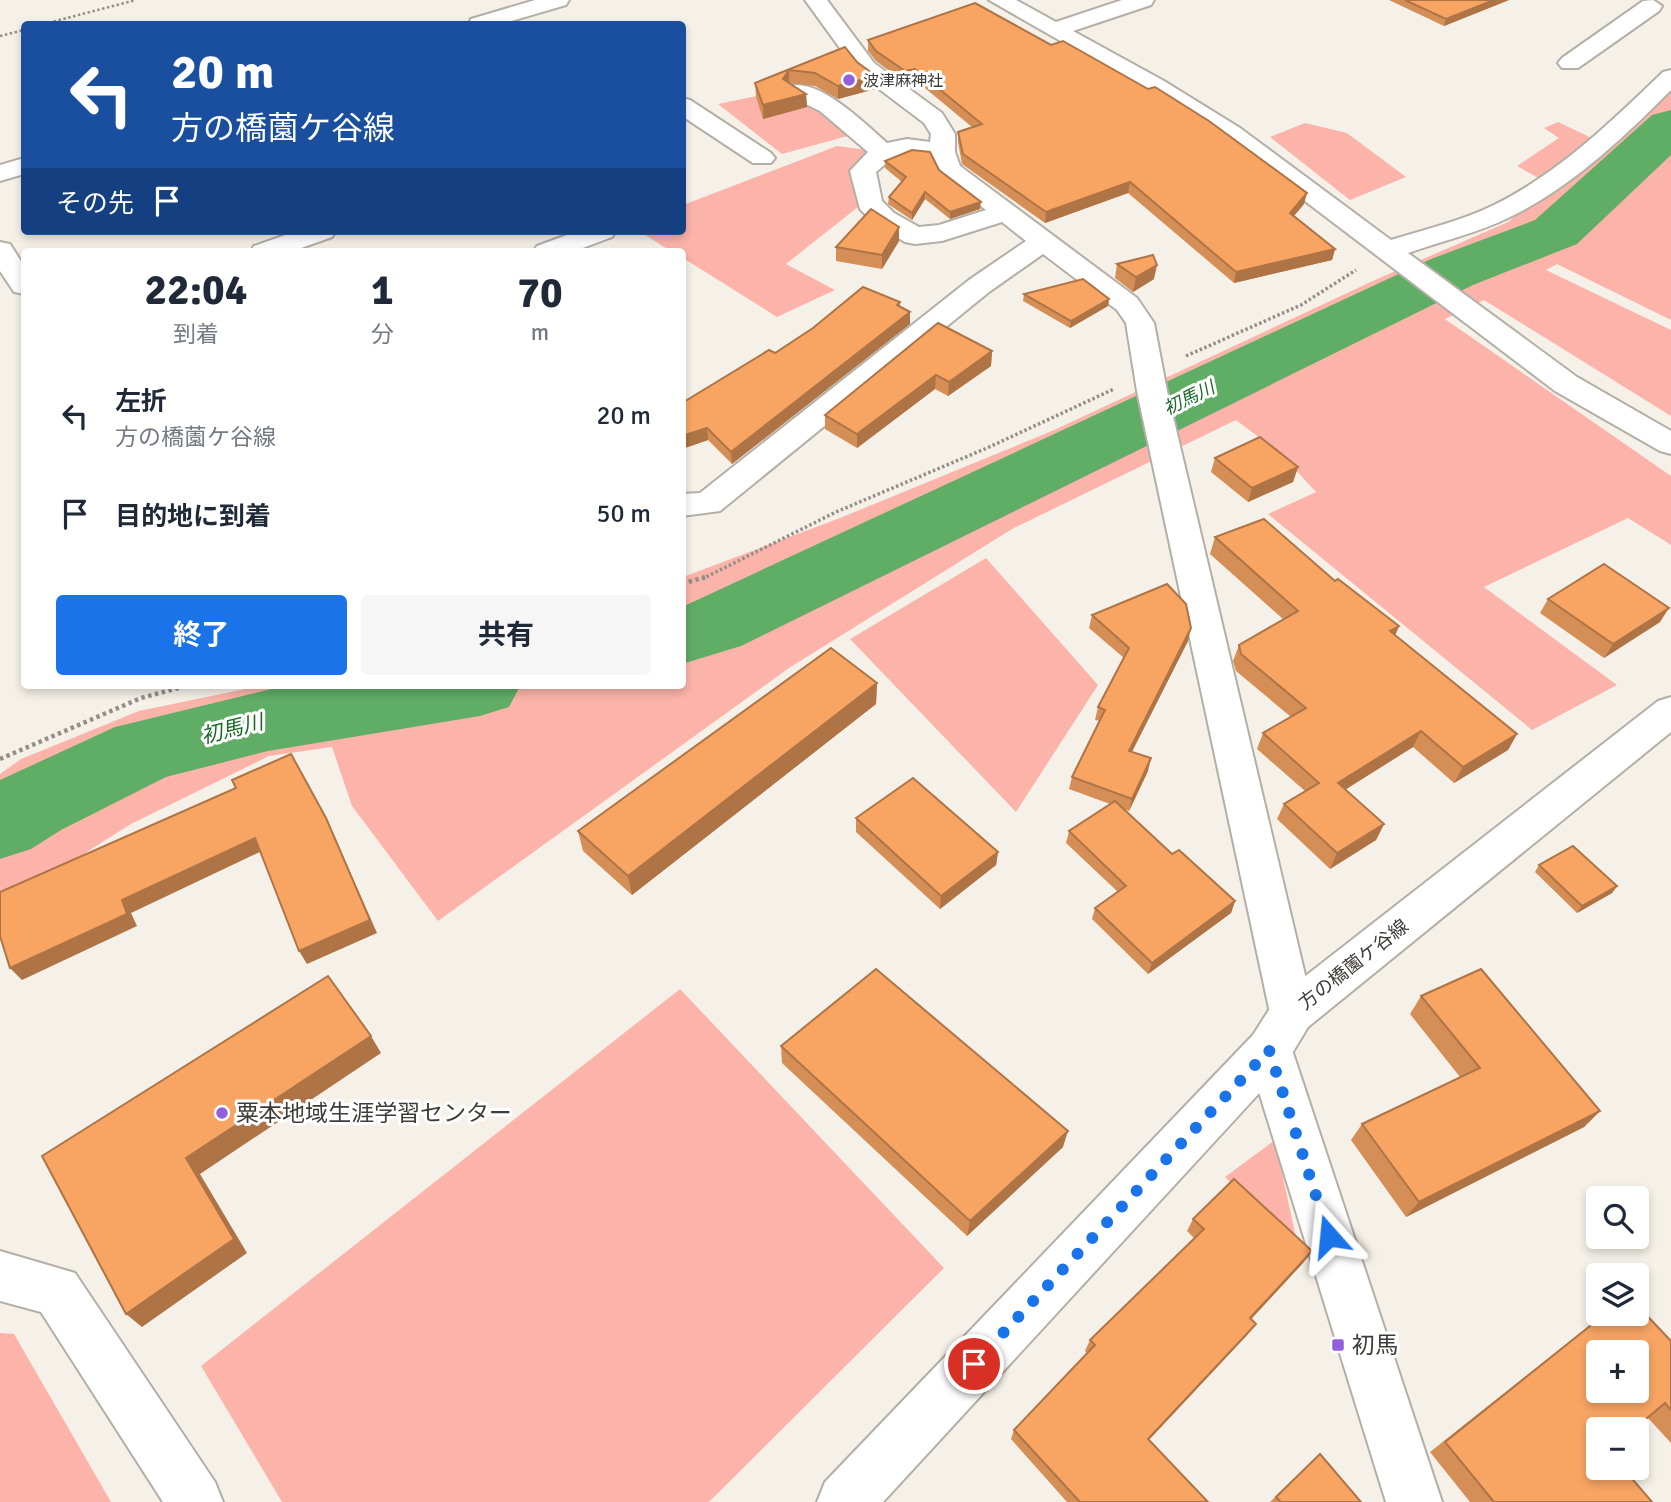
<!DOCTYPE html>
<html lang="ja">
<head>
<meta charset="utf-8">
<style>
  body { margin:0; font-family:Signika,"Noto Sans JP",sans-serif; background:#f6f6f7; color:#1f2937; height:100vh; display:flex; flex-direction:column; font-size:26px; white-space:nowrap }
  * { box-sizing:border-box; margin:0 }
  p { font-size:23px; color:#747a83 }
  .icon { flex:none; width:38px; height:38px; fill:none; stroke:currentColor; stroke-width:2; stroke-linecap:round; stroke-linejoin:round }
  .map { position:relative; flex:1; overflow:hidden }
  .panel { position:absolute; left:21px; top:248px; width:665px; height:441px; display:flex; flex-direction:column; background:#fff; border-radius:7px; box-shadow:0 4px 10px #0003 }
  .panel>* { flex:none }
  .guide { position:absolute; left:21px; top:21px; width:665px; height:214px; border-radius:7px; box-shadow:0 4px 10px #0003; background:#1a4fa0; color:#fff; overflow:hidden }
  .tools { position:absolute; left:1586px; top:1186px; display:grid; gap:14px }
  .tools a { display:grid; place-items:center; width:63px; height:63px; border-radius:7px; background:#fff; box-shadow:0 4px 10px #0003; font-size:35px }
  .pin { position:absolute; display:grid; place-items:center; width:60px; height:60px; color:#fff; margin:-30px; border:4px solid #fff; border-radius:50%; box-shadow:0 2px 7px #0007 }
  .me { position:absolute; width:77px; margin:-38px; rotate:342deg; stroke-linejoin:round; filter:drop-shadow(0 0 5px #0008) }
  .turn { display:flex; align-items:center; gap:24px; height:147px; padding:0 35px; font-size:32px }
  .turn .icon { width:91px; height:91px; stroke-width:2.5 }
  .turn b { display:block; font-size:49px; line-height:60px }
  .then { display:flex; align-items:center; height:66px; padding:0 35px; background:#0003; gap:14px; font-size:26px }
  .eta { display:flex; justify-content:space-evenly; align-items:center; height:119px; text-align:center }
  .eta b { font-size:42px; font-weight:700; line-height:49px }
  .button { display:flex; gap:14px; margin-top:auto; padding:14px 35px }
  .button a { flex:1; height:80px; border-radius:7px; background:#1a73e8; color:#fff; font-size:28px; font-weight:700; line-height:80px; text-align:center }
  .button a+a { background:#f6f6f7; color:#1f2937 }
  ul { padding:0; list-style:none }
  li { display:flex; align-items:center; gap:21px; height:98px; padding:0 35px }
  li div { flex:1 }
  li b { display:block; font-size:26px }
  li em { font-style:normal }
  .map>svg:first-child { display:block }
  .green { fill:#fcb4aa }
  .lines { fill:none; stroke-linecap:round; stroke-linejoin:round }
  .river { fill:#60ad66; fill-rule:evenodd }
  .minor-casing { stroke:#b3afa6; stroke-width:4 }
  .major-casing { stroke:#b3afa6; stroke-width:4 }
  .path-far2 { stroke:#928f89; stroke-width:2.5; stroke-dasharray:2.5 2.5; stroke-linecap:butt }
  .path-far1 { stroke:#928f89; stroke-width:3.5; stroke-dasharray:2.5 2.5; stroke-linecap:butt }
  .path { stroke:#928f89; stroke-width:4.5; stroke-dasharray:3.5 3.5; stroke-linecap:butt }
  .minor { fill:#fff; fill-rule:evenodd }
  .major { fill:#fff; fill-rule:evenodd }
  .wall { fill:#d58e56 }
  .shaded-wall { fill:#ae7446 }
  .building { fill:#f8a564; stroke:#ae7446; stroke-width:2; fill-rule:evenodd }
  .route { stroke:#1a73e8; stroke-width:12; stroke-dasharray:0 21.6 }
  .poi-dot { fill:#9260da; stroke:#fff; stroke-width:2.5 }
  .labels { text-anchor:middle; stroke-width:6; stroke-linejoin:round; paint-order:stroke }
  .far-poi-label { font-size:16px; fill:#3e3c39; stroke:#fff; text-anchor:start }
  .far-water-label { font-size:18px; font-style:italic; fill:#186925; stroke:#fff }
  .street-label { font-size:19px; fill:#3e3c39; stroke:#fff }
  .water-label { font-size:21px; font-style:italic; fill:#186925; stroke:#fff }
  .near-poi-label { font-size:23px; fill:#3e3c39; stroke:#fff; text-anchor:start }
</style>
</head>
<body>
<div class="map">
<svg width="1671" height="1502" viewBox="0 0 1671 1502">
  <rect width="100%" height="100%" fill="#f6f1e8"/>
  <g class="green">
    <path d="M1671,87V320L1557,264L1546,270L1671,330V416L1484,300L1445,319L1671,476V545L1628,518L1484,587L1617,685L1532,730L1268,514L1316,492L1280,453L1236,420L1012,529L789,668L438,921L352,806L332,747L269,756L131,824L0,907V774L21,759L139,711L259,686H682L683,577L840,518L1052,431L1375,280L1508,222Z"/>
    <path d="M797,91L855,134L782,154L718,104L776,92Z"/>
    <path d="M1558,122L1598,141L1540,179L1517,166L1559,138L1544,128Z"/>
    <path d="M1305,123L1347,133L1406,177L1350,200L1270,137Z"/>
    <path d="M837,146L883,152L854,168L858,207L786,264L835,290L777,317L683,258L682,252H672L639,231H682L683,205Z"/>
    <path d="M986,558L1098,685L1016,812L850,639Z"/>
    <path d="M680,989L944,1268L709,1502H282L201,1366Z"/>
    <path d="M1275,1140L1298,1247L1225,1177Z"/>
    <path d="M0,1333L14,1334L111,1502H0Z"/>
  </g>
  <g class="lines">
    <g class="river">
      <path d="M1671,110V155L1577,244L1473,285L741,646L682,664V607L1431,259L1535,220L1652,115Z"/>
      <path d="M284,686H520L509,707L480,716L268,751L166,777L61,830L31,849L0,859V780L115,727Z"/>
    </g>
    <defs>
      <g id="minor">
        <path d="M535,0H569L566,5L501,24H468L471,19Z"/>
        <path d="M805,0H827L874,63L942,113L955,134V152L960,166L1137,298L1154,323L1167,391L1314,1013L1308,1027L1292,1033L1276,1027L1270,1013L1137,391L1126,323L1117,310L1043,254L989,292L720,511L682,516V494L700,493L969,280L1026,241L1002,222L942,241L915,244L905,242L876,225L860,209L850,171L868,152L820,111L789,96L785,91L789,86C820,78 865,124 887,143L907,139L930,142L931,134L924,123L858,73ZM907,154L931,157L940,175L986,210L939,225L919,227L894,213L882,201L876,172L890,160Z"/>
        <path d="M989,0H1016L1056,22L1122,0H1154L1151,5L1073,31L1164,81L1240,128L1391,240C1426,229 1461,221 1494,205C1559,173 1611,122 1663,72L1671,70V90C1623,138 1572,187 1510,217C1478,233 1442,241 1408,253L1577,377L1671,431V454L1660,451L1555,391L1222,138L1148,91Z"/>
        <path d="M1653,0L1662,6L1659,11L1578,68H1562L1558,63L1562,58L1643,1Z"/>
        <path d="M682,98L690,100L771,153L775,158L771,163H753L682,116Z"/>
        <path d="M24,158V174L0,181V165Z"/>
        <path d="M297,231H336L332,237L290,252H250L254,246Z"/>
        <path d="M578,231H616L612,237L572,252H533L537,246Z"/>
        <path d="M0,242L10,244L24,266V294L14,292L0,271Z"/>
        <path d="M1269,1029L1285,1035L1292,1050L1442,1502H1386L1246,1050L1253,1035Z"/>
        <path d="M0,1251L75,1273L215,1482L223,1502H163L41,1312L0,1301Z"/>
      </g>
      <path id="major" d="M1671,697V732L1308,1027L1285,1065L883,1502H817L825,1482L1253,1035L1276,999L1658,701Z"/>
    </defs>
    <use href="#minor" class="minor-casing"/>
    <use href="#major" class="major-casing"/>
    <g class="path-far2">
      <path d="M44,24L136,0"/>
      <path d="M0,36L24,30"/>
    </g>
    <g class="path-far1">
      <path d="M1186,356L1301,305L1356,270"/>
      <path d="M702,579L836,512L987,448L1114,389"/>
    </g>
    <g class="path">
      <path d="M682,584L705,577"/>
      <path d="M0,759L141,698L186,686"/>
    </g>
    <use href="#minor" class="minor"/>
    <use href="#major" class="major"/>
  </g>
  <g class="wall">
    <path d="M1389,0H1509L1444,26Z"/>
    <path d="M868,40L1304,204L1294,216L1335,249L1332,260L1234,283L1128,193L1045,223L962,164L958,142V132L972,127L914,79L904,82L876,61L868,51Z"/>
    <path d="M845,47L875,89L838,99L815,86L789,83L806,94L807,107L763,119L756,97L755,83Z"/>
    <path d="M885,161L939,170L980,209L950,219L925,199L912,220L888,204L889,197L902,182L885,168Z"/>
    <path d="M899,241L882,269L836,261V247Z"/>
    <path d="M1117,264L1154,279L1133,292L1115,278Z"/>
    <path d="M1024,294L1109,299L1108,306L1070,328L1023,301Z"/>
    <path d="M900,302V306L910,324L732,464L708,440L682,449V403L775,353Z"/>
    <path d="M992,351L991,366L948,396L935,389L857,448L825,429V415Z"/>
    <path d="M1215,458L1298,467L1293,482L1248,502L1211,472Z"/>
    <path d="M1215,537L1335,581L1399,626L1395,636L1517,734L1508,750L1454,783L1413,747L1345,790L1384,824L1376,840L1330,869L1277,819L1284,804L1305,791L1257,749L1263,733L1291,717L1236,671L1233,661L1239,645L1283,619L1210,554Z"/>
    <path d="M1548,599L1660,622L1604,658L1540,613Z"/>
    <path d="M1092,615L1188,641L1132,752L1148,771L1129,811L1124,809L1172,854L1235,901L1231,913L1148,974L1092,919L1095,908L1118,892L1066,843L1069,831L1110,804L1069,789L1072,777L1100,721L1095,720L1098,707L1124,658L1089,628Z"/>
    <path d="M877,683L876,704L632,895L583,851L578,831Z"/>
    <path d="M856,818L998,852L996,865L940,909L856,832Z"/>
    <path d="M1539,865L1617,886L1612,893L1577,913L1535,872Z"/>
    <path d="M1421,996L1600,1111L1584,1127L1406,1217L1351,1140L1362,1124L1460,1077L1410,1014Z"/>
    <path d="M781,1046L1063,1147L967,1236L782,1063Z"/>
    <path d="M1193,1219L1312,1251L1303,1263L1251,1319L1247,1335L1149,1440L1208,1502H1067L1011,1439L1014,1430L1087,1353L1085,1351L1090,1340L1194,1238L1187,1231Z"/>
    <path d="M1604,1314H1636L1671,1341V1443L1648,1418L1598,1430V1468L1652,1502H1470L1430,1452Z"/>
    <path d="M1312,1462L1361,1502H1270Z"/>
  </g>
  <g class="shaded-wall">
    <path d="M1494,0H1509L1444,26L1446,19Z"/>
    <path d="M915,69L914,79L904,82L905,71Z"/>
    <path d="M789,70V83L783,79Z"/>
    <path d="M876,76L875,89L838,99V86Z"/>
    <path d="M806,94L807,107L763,119V105Z"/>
    <path d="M1130,182L1128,193L1045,223L1046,212Z"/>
    <path d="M925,192V199L912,220V213Z"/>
    <path d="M1307,193L1304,204L1287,224L1290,213Z"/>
    <path d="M981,202L980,209L950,219V212Z"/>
    <path d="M899,227V241L882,269V255Z"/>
    <path d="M1335,249L1332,260L1234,283L1236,272Z"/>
    <path d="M1157,265L1154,279L1133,292L1136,277Z"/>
    <path d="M1109,299L1108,306L1070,328L1071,321Z"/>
    <path d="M910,312V324L732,464L731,452Z"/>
    <path d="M992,351L991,366L948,396L949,382Z"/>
    <path d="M936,375L935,389L857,448V434Z"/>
    <path d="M707,428L708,440L682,449V436Z"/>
    <path d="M1298,467L1293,482L1248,502L1252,488Z"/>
    <path d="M1669,608L1660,622L1604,658L1613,644Z"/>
    <path d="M1399,626L1392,642L1390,631Z"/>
    <path d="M1191,628L1188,641L1126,763L1129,751Z"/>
    <path d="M877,683L876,704L632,895L628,876Z"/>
    <path d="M1421,731L1413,747L1330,799L1338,783Z"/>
    <path d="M1517,734L1508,750L1454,783L1463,767Z"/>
    <path d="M1151,758L1148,771L1129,811L1132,799Z"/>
    <path d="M326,818L377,933L307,964L299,951Z"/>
    <path d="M1384,824L1376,840L1330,869L1337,853Z"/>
    <path d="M255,838L262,851L131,913L137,926L22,980L10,968L122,900Z"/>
    <path d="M998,852L996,865L940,909L941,896Z"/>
    <path d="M1617,886L1612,893L1577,913L1582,906Z"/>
    <path d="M1235,901L1231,913L1148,974L1152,963Z"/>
    <path d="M371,1036L381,1053L200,1174L247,1253L142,1327L126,1314L186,1158Z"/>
    <path d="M1600,1111L1584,1127L1406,1217L1419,1202Z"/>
    <path d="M1068,1131L1063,1147L967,1236L970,1221Z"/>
    <path d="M1312,1251L1303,1263L1241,1330L1250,1318Z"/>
    <path d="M1256,1324L1247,1335L1141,1448L1148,1439Z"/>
  </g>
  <g class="building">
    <path d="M1405,0H1494L1446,19Z"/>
    <path d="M975,3L1051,45L1063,41L1148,89L1155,87L1209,121L1307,193L1290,213L1335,249L1236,272L1130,182L1046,212L963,154L958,132L982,124L915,69L905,71L876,51L868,40Z"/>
    <path d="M845,47L857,62L876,76L838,86L815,73L789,70L783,79L806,94L763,105L755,83Z"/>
    <path d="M912,150L930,152L939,170L981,202L950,212L925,192L912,213L889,197L906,177L885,161Z"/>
    <path d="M871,209L899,227L882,255L836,247Z"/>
    <path d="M1153,255L1157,265L1136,277L1117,264Z"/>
    <path d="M1083,279L1109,299L1071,321L1024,294Z"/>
    <path d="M863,287L900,302L897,305L910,312L731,452L707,428L682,436V403L769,350L775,353L813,328Z"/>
    <path d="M938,323L992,351L949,382L936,375L857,434L825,415Z"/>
    <path d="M1260,437L1298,467L1252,488L1215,458Z"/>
    <path d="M1264,519L1335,581L1338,579L1399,626L1390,631L1517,734L1463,767L1421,731L1338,783L1384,824L1337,853L1284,804L1319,783L1263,733L1306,708L1241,654L1239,645L1298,611L1215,537Z"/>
    <path d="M1604,564L1669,608L1613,644L1548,599Z"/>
    <path d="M1167,584L1186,604L1191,628L1129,751L1151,758L1132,799L1072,777L1105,710L1098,707L1129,648L1092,615Z"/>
    <path d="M831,648L877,683L628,876L578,831Z"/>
    <path d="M291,754L326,818L370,920L299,951L255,838L122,900L127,914L10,968L0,936V892L236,788L232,780Z"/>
    <path d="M913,778L998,852L941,896L856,818Z"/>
    <path d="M1115,801L1172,854L1179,850L1235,901L1152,963L1095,908L1126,886L1069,831Z"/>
    <path d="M1573,846L1617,886L1582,906L1539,865Z"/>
    <path d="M876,969L1068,1131L970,1221L781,1046Z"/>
    <path d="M1481,969L1600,1111L1419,1202L1362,1124L1480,1068L1421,996Z"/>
    <path d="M328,976L371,1036L186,1158L234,1239L126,1314L42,1156Z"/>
    <path d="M1234,1179L1312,1251L1250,1318L1256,1324L1148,1439L1208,1502H1080L1014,1430L1095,1345L1090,1340L1204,1229L1193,1219Z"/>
    <path d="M1636,1304L1671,1341V1410L1665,1403L1633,1430H1598V1468H1623L1652,1502H1494L1445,1442L1605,1314H1636ZM1598,1353H1636V1391H1598Z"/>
    <path d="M1320,1454L1361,1502H1281L1276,1497Z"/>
  </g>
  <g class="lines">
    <path class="route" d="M974,1364L1269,1050L1329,1236"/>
  </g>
  <g class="poi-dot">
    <circle cx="849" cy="80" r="7"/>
    <circle cx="222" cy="1113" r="7"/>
    <rect x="1331" y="1338" width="14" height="14" rx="3.5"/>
  </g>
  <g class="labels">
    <g class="far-poi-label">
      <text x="863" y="86">波津麻神社</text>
    </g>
    <g class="far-water-label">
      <text transform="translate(1189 398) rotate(-26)" y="6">初馬川</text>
    </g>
    <g class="street-label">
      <text transform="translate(1353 964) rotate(-38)" y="7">方の橋薗ケ谷線</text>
    </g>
    <g class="water-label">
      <text transform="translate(232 729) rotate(-14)" y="7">初馬川</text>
    </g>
    <g class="near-poi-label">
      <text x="236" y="1121">粟本地域生涯学習センター</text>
      <text x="1352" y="1353">初馬</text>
    </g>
  </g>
</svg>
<div class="tools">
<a><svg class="icon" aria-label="search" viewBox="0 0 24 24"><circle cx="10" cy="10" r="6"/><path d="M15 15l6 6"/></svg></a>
<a><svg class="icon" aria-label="layers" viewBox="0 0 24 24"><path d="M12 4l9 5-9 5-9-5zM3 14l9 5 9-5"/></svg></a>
<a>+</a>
<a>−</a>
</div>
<div class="pin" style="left:974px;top:1364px;background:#d93025"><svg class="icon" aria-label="arrive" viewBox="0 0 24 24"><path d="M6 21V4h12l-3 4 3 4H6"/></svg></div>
<svg class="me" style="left:1329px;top:1236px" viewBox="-20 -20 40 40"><path d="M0-17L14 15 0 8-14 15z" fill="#1a73e8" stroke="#fff" stroke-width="4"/></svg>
<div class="guide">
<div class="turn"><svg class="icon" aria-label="left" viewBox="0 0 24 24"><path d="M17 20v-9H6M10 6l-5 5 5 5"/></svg><div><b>20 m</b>方の橋薗ケ谷線</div></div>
<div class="then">その先<svg class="icon" aria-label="arrive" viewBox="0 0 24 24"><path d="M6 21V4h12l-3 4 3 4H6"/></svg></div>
</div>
<section class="panel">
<div class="eta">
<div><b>22:04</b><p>到着</p></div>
<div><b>1</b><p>分</p></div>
<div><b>70</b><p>m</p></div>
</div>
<ul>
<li><svg class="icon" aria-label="left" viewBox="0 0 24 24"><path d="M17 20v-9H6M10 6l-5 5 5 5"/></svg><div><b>左折</b><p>方の橋薗ケ谷線</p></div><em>20 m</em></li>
<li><svg class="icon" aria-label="arrive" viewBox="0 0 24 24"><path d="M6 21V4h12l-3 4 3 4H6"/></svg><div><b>目的地に到着</b></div><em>50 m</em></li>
</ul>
<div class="button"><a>終了</a><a>共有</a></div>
</section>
</div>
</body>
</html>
